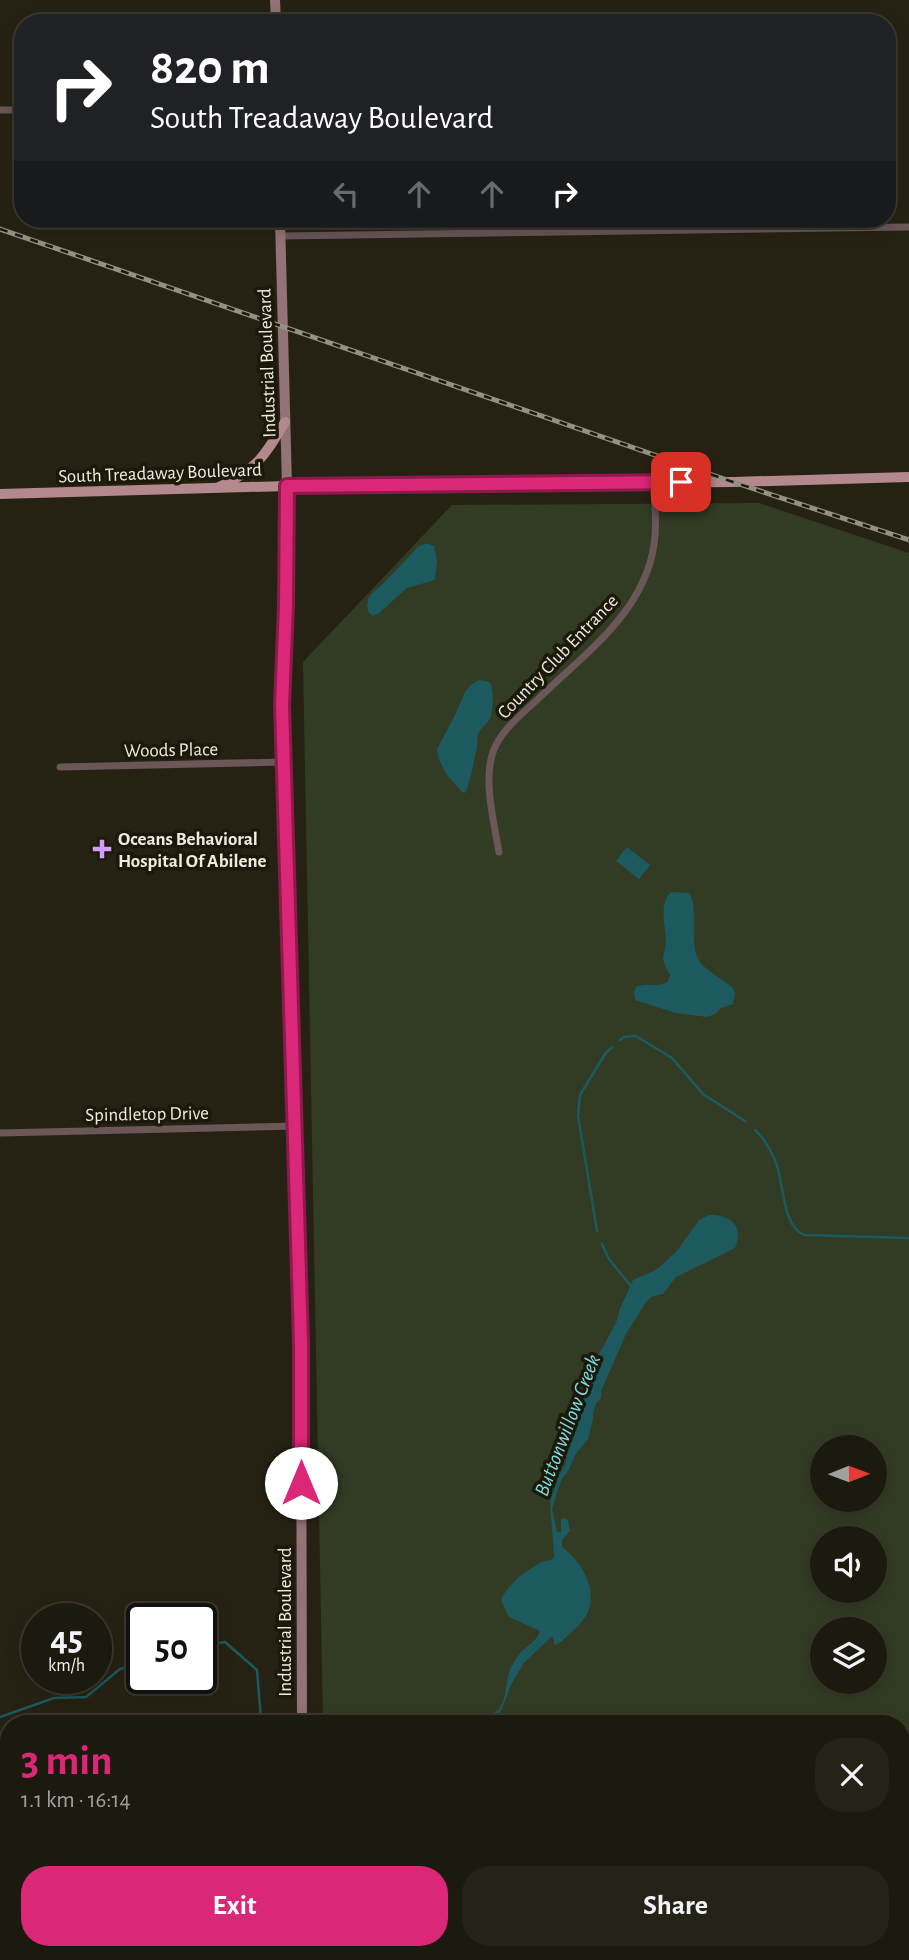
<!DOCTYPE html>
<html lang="en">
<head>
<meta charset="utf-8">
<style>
  body { margin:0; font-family:"Alegreya Sans",sans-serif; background:#252317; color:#f1f3f6; height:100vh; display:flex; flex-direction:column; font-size:26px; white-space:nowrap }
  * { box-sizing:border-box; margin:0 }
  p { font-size:23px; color:#a0a19e }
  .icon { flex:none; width:38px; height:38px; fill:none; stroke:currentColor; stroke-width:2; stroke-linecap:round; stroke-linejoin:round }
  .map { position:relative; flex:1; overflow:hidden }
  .panel { position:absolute; left:0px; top:1715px; width:910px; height:245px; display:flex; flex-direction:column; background:#1c1a0e; border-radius:28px 28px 0 0; box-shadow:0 4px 18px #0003,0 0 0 2px #3a382e }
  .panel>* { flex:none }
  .hud { position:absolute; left:14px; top:14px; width:882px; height:214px; border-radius:28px; box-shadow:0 4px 18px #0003,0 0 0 2px #3a382e; background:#202124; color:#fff; overflow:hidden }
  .needle { width:46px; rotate:89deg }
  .tools { position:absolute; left:810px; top:1435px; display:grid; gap:14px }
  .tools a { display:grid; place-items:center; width:77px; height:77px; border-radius:50%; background:#1c1a0e; box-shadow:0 4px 18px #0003,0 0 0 2px #3a382e; font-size:35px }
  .speed { position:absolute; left:21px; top:1603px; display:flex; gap:14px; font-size:35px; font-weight:700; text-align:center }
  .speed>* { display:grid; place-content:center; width:91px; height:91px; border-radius:50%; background:#1c1a0e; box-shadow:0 4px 18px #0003,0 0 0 2px #3a382e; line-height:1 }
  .speed small { font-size:18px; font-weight:400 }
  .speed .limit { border:4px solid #111; border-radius:10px; background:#fff; color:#111 }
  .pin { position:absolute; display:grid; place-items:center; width:60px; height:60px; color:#fff; margin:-30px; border-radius:14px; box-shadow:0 4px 10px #0006 }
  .me { position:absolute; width:77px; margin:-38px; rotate:0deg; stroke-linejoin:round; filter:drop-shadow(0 0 5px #0008) }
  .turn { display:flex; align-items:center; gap:24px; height:147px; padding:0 21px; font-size:32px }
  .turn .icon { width:91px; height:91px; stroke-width:2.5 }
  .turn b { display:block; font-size:49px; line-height:60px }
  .lanes { display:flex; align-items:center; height:66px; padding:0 21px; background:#0003; justify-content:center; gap:35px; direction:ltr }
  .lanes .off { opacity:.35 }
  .round { display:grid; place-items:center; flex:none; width:74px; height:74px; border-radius:28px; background:#252317 }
  .overview { display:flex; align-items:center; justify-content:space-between; height:119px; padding:0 21px }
  h1 { font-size:42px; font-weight:700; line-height:52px; color:#db2777 }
  .primary-button { display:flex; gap:14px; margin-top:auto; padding:14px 21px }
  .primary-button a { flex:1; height:80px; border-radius:28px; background:#db2777; color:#fff; font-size:28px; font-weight:700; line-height:80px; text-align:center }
  .primary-button a+a { background:#252317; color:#f1f3f6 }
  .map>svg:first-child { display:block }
  .green { fill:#323c24; fill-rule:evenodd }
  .water { fill:#1c5a5f }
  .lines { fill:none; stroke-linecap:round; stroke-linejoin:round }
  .stream { stroke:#1c5a5f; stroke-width:2.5 }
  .street { stroke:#6b5658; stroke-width:7 }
  .secondary { stroke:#947376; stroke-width:10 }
  .primary { stroke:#b4898e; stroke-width:10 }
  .rail-casing { stroke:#939084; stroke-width:5 }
  .rail { stroke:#1c190a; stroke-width:2.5; stroke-dasharray:8; stroke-linecap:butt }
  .route-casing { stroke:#8e194d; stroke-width:18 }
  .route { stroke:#db2777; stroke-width:12 }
  .poi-dot { fill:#d19dfe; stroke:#1c190a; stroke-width:2.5 }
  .labels { text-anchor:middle; stroke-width:7; stroke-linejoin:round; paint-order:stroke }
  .street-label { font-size:19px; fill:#eeece2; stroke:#1c190a }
  .poi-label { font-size:19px; font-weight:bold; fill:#eeece2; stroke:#1c190a; text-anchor:start }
  .water-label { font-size:21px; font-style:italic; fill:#7edee6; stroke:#1c190a }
</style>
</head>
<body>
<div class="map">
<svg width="909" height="1960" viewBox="0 0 909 1960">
  <rect width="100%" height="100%" fill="#262213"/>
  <g class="green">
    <path d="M759,503L909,553V1905L902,1929L901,1724H323L303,662L452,505ZM822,1447H875V1500H822ZM822,1538H875V1591H822ZM822,1629H875V1682H822Z"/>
    <path d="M327,1951H466L327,1955Z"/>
  </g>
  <g class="water">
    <path d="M424,544H429L434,546L437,561L435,580L407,588L379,613L373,616L369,613L367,607L368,599L373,592L381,586L418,547Z"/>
    <path d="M480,680L490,682C494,690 493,707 491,716C489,723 481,727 478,734C477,737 478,741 477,745C476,753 469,788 465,793L462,792L446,774L438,757L437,749L456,713L465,692L472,684Z"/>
    <path d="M627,847L650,865L639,879L616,861Z"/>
    <path d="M671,892L689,893C699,905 689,941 698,959C703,969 724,980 733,988L735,993L733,1004L721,1008L715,1014L707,1017L676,1013L635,1000L634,993L636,987C647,982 657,988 668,982L670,975C667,970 664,964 663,959C663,953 666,948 666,942C666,926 658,903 671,892Z"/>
    <path d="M709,1215C731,1214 744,1227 735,1248L676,1277L663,1294L651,1297L646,1302L626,1334L601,1391V1398L596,1403L593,1414V1420L588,1439L575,1455L569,1470L562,1479L557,1492L552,1509L557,1531L561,1533V1520L564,1518L568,1520L570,1531L562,1540V1547C581,1561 599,1589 587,1614C581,1625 570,1633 561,1642L556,1645L554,1644L553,1637H551L523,1664L511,1685L502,1709L492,1724H483C487,1716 494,1714 499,1709C507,1699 505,1682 510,1670C512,1665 515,1660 518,1656C525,1646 537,1642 540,1631L509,1617L501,1600C506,1585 537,1560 551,1560L554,1557L550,1502L559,1475L566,1463L567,1449L573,1430L599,1354L616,1323L619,1311L633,1280L656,1270L676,1252L699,1220Z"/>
  </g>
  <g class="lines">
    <g class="stream">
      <path d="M620,1040L624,1037L636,1036L672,1058L703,1094L745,1121"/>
      <path d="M755,1130C765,1139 771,1150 776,1163C784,1183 782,1226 804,1235L909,1238"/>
      <path d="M597,1231L578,1116L580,1095L605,1054L612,1047"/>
      <path d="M602,1244L609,1259L631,1286"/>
      <path d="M201,1646L225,1642L257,1670L261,1719L260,1724"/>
      <path d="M0,1717L54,1698L86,1697L120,1669L142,1662"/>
      <path d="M0,1760L9,1765"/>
      <path d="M0,1808L9,1804"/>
    </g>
    <g class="street">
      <path d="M0,110H23"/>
      <path d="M280,236L909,227"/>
      <path d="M60,767L284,762"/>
      <path d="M499,852C494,823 483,780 493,752C500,731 522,714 538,699C583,655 644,613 654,545C657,524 655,503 653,482"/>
      <path d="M0,1133L295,1126"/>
    </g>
    <g class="secondary">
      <path d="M275,0L276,23"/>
      <path d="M280,219L287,486L286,606L282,705L301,1342L302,1724"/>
      <path d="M308,1951V1960"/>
    </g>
    <g class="primary">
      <path d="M219,487C257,469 264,457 285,422"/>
      <path d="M0,494L287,486L733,482L909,477"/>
    </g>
    <defs>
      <path id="rail" d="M0,229L733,482L909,540"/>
    </defs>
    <use href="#rail" class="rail-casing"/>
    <use href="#rail" class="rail"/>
  </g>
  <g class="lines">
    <defs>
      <path id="route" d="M301,1483V1342L282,705L286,606L287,486L681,482"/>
    </defs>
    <use href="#route" class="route-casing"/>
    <use href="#route" class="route"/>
  </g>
  <path class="poi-dot" d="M98.5 838.5h7v7h7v7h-7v7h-7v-7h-7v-7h7z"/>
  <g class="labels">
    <g class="street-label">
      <text transform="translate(266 363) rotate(-92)" y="7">Industrial Boulevard</text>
      <text transform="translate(160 472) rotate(-2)" y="7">South Treadaway Boulevard</text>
      <text transform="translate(557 656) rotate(-46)" y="7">Country Club Entrance</text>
      <text transform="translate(171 749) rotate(-1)" y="7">Woods Place</text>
      <text transform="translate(147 1113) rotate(-1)" y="7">Spindletop Drive</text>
      <text transform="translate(284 1622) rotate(-90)" y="7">Industrial Boulevard</text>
    </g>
    <g class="poi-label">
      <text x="118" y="845">Oceans Behavioral<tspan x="118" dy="22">Hospital Of Abilene</tspan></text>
    </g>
    <g class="water-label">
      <text transform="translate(567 1425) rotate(-69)" y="7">Buttonwillow Creek</text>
    </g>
  </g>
</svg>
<div class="tools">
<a><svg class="needle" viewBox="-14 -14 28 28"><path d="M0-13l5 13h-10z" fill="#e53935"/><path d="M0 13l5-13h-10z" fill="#a0a19e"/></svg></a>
<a><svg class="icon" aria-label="sound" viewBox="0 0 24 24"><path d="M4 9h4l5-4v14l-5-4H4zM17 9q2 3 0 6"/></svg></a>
<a><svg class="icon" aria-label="layers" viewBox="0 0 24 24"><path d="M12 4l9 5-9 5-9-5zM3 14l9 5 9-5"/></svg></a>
</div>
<div class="speed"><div>45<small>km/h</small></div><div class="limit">50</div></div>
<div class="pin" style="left:681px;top:482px;background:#d93025"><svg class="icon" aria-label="arrive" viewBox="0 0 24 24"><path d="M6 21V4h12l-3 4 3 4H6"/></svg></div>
<svg class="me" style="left:301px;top:1483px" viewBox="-20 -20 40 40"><circle r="19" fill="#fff"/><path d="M0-13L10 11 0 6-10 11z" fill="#db2777"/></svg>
<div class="hud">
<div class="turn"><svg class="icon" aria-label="right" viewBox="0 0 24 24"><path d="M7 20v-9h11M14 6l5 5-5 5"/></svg><div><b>820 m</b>South Treadaway Boulevard</div></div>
<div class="lanes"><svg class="icon off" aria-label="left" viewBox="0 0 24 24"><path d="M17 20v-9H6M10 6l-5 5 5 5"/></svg><svg class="icon off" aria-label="ahead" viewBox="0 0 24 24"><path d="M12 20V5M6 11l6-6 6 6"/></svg><svg class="icon off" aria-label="ahead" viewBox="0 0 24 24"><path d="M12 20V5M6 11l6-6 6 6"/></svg><svg class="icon" aria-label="right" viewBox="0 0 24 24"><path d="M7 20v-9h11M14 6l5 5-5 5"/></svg></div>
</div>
<section class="panel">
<div class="overview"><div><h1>3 min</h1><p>1.1 km · 16:14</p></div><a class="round"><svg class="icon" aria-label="close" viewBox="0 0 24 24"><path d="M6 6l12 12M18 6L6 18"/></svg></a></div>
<div class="primary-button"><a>Exit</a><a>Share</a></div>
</section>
</div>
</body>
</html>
